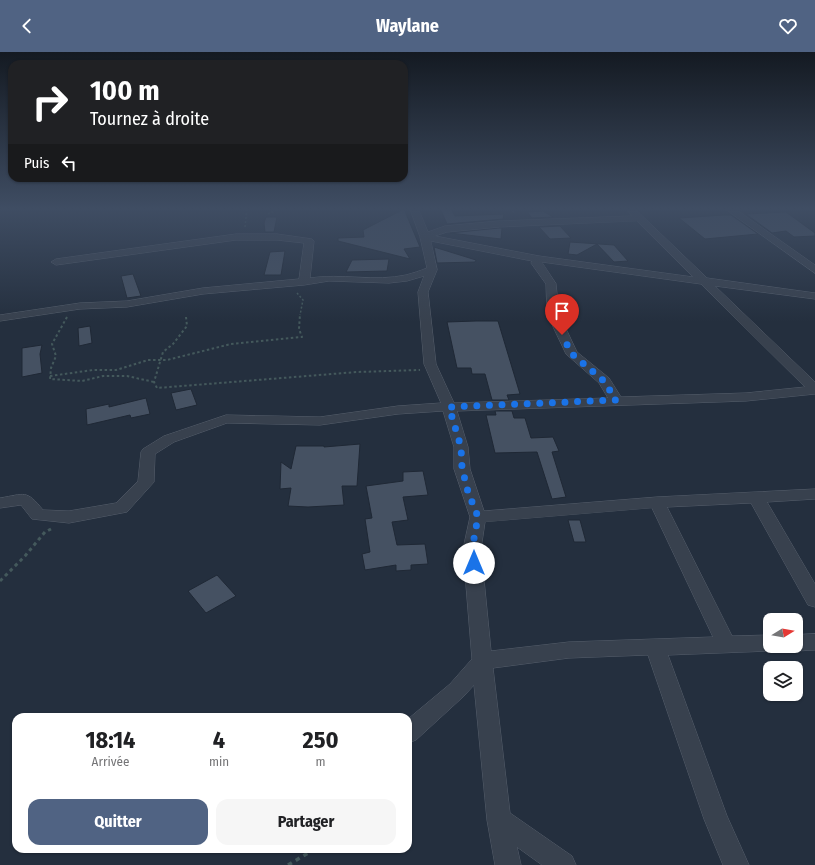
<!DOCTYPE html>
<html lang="fr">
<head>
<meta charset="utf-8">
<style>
  body { margin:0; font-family:"Fira Sans Condensed",sans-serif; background:#f6f6f6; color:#202124; height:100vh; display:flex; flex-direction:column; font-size:15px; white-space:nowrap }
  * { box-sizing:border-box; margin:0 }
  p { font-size:13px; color:#757577 }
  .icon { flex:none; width:22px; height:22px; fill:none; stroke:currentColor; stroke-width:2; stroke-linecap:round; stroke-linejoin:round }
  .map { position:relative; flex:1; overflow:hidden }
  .side { position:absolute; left:12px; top:661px; width:400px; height:140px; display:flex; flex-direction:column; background:#fff; border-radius:12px; box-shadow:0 1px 3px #0004 }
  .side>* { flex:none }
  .banner { position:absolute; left:8px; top:8px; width:400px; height:122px; border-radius:12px; box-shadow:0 1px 3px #0004; background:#202124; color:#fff; overflow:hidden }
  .needle { width:26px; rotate:79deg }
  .fabs { position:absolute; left:763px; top:561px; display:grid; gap:8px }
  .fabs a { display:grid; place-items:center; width:40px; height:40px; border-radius:8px; background:#fff; box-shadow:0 1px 3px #0004; font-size:20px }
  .pin { position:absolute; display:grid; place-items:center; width:34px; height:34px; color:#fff; margin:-41px -17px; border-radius:50% 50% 50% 0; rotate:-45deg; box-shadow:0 0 4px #0007 }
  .pin .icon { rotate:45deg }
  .me { position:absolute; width:44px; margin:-22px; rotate:0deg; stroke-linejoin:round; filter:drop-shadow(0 0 3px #0008) }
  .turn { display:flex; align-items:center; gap:14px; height:84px; padding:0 16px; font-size:18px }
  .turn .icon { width:52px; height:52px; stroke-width:2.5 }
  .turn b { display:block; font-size:28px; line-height:34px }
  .then { display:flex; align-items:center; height:38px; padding:0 16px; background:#0003; gap:8px; font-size:15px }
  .eta { display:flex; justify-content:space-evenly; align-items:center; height:68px; text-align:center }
  .eta b { font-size:24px; font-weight:700; line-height:28px }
  .cta { display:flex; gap:8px; margin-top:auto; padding:8px 16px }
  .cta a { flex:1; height:46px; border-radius:12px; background:#506383; color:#fff; font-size:16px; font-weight:700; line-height:46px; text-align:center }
  .cta a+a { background:#f6f6f6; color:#202124 }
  header { display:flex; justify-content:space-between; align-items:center; height:52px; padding:0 16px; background:#506383; color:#fff; font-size:18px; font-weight:700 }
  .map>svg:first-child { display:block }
  .building { fill:#455162; stroke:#1f2835 }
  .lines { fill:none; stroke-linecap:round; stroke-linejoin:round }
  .minor-casing { stroke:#565f6c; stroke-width:1 }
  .path-far3 { stroke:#44595c; stroke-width:1.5; stroke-dasharray:2 2; stroke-linecap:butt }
  .path-far2 { stroke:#44595c; stroke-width:2; stroke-dasharray:2.5 2.5; stroke-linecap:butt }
  .path-far1 { stroke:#44595c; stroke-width:3; stroke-dasharray:3.5 3.5; stroke-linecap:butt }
  .path { stroke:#44595c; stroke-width:3.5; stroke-dasharray:4.5 4.5; stroke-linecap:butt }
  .minor { fill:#38414e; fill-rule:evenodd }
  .route { stroke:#1a73e8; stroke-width:7; stroke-dasharray:0 12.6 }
</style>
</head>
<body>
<header><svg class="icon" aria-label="back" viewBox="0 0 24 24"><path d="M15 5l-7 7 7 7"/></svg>Waylane<svg class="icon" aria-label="heart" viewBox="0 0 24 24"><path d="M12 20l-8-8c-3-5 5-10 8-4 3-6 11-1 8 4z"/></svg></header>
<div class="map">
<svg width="815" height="813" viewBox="0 0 815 813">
  <rect width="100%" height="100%" fill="#242f3e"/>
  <g class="building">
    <path d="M440,156H450L455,164L504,162L503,167L447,172Z"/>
    <path d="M404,157L420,195L404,197L410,207L338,189V186L364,185L363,178Z"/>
    <path d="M543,159L553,165L532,166L527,160Z"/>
    <path d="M786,160L815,181V184L794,185L786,179L772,181L746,162Z"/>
    <path d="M724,163H731L758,182L705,187L679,166Z"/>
    <path d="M266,165H277L274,180H265L264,171Z"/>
    <path d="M560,174L571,186L550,187L539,175Z"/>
    <path d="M502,176L501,187L450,181L499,176Z"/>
    <path d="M570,190L614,193L628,209L614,210L597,192L577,203L568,202Z"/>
    <path d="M434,195L476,208L475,210L437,211Z"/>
    <path d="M285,199L281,223H264L270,200Z"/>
    <path d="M389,207L387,219L346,220L352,208Z"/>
    <path d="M133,222L141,244L127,246L121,224Z"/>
    <path d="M476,269H498L520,342L507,343L509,348H492L485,322H472L471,316H457L447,270Z"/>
    <path d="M90,274L92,291L79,294L78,276Z"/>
    <path d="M42,293L40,302L42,321L22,325V296Z"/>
    <path d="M191,337L197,353L176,358L171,341Z"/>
    <path d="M146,346L150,362L131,366L130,363L87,373L86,357L109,352V355Z"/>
    <path d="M495,359H512L514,366H525L531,386L553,385L559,399L552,400L566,445L552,447L537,400L495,401L486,363H496Z"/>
    <path d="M360,392L357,434H342L344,453L308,455L288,454L291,436L280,437L281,410L291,417L296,394H324V395Z"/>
    <path d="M423,419L428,443L403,445L408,468L392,470L397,493L425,492L428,512L411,513V518L396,519V513L365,518L362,502L370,500L365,467L372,466L366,434L403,429V420Z"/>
    <path d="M568,468H580L586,490H574Z"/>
    <path d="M217,523L236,544L206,561L188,539Z"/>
  </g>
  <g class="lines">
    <defs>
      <g id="minor">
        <path d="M410,156H418L428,180L445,174L499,169L632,164L625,156H634L707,226L815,241V247L715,234L815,330V342L746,349L457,359L468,395L470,417L484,459L657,445L815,437V447L767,450L815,532V555L808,553L751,451L667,455L732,584L770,583V594H778L777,597L770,599L668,603L727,764L749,813H723L704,767L648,603L569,606L493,616L510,761L572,804L576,813H542L517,795L521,813H495L487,768L474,633L464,644L416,688L408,691V667L450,632L472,607L463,497L470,465L454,417V395L443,359L398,362L320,373L227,371L174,390L155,402L154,430L127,460L69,471L32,467L21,453L0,456V446C25,442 26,437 43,458L69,459L116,451L138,429L141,400L143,397L164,384L226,363L320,365L398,354L441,351L424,312L418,240L424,224L407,229L389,231L329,229L304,233L203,242L127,255L80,257L0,269V263L80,251L127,249L203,236L299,227L304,191L277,188H236L56,213L51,210L56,207L236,182H277L312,187L314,189L310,226C341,221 375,230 406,223C413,221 420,219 427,216L420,185ZM637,169L693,225L539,204L435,184L447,180L499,175ZM431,189L532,209L531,211L546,232L547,262L566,302L599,331L608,346L454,351L436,312L428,240L437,218ZM542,210L701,232L805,335L746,341L621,345L609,326L577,300L559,262L556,232ZM652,456L713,585L569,590L491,599L481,497L485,470Z"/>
        <path d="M724,156H734L815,213V221Z"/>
        <path d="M815,582V598L796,599L789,597L788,594H796V583Z"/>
      </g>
    </defs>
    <use href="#minor" class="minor-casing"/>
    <g class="path-far3">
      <path d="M510,156L515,162"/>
      <path d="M268,162L280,156"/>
      <path d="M245,175L247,156"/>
      <path d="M297,241L303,248L300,263"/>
    </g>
    <g class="path-far2">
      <path d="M67,265L52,292L56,304L51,316L50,327L82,329L103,324H127L154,330"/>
      <path d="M186,265L187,274L173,292L163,300L154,330L157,336L357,320L420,318"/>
      <path d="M50,324L93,318H116L148,308H167L231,292L302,285L299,277L300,262"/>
    </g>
    <path class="path-far1" d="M0,529L25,504L45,480L51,477"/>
    <path class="path" d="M288,813L315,797"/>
    <use href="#minor" class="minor"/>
  </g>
  <linearGradient id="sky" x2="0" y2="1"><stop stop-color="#141a22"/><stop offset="0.58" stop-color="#3f4d63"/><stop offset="1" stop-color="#3f4d63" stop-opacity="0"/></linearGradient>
  <rect width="815" height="270" fill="url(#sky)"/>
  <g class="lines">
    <path class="route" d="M474,511L472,497L478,465L468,440L462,416L461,395L449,355L616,348L604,329L572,302L562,283"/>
  </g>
</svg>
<div class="fabs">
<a><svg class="needle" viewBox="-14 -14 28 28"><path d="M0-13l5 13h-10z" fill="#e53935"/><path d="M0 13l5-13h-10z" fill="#757577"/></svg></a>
<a><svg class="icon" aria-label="layers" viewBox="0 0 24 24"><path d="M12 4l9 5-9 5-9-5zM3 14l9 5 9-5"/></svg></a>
</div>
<div class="pin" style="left:562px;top:283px;background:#d93025"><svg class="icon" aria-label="arrive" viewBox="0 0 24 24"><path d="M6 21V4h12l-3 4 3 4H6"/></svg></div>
<svg class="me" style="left:474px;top:511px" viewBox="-20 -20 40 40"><circle r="19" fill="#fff"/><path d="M0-13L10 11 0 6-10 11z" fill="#1a73e8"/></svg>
<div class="banner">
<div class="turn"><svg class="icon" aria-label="right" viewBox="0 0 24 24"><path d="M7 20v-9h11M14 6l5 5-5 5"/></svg><div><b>100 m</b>Tournez à droite</div></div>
<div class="then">Puis<svg class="icon" aria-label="left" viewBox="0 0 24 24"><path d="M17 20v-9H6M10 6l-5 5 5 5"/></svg></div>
</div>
<section class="side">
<div class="eta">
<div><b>18:14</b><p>Arrivée</p></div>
<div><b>4</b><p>min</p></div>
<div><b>250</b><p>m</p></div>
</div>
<div class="cta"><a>Quitter</a><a>Partager</a></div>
</section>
</div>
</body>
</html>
